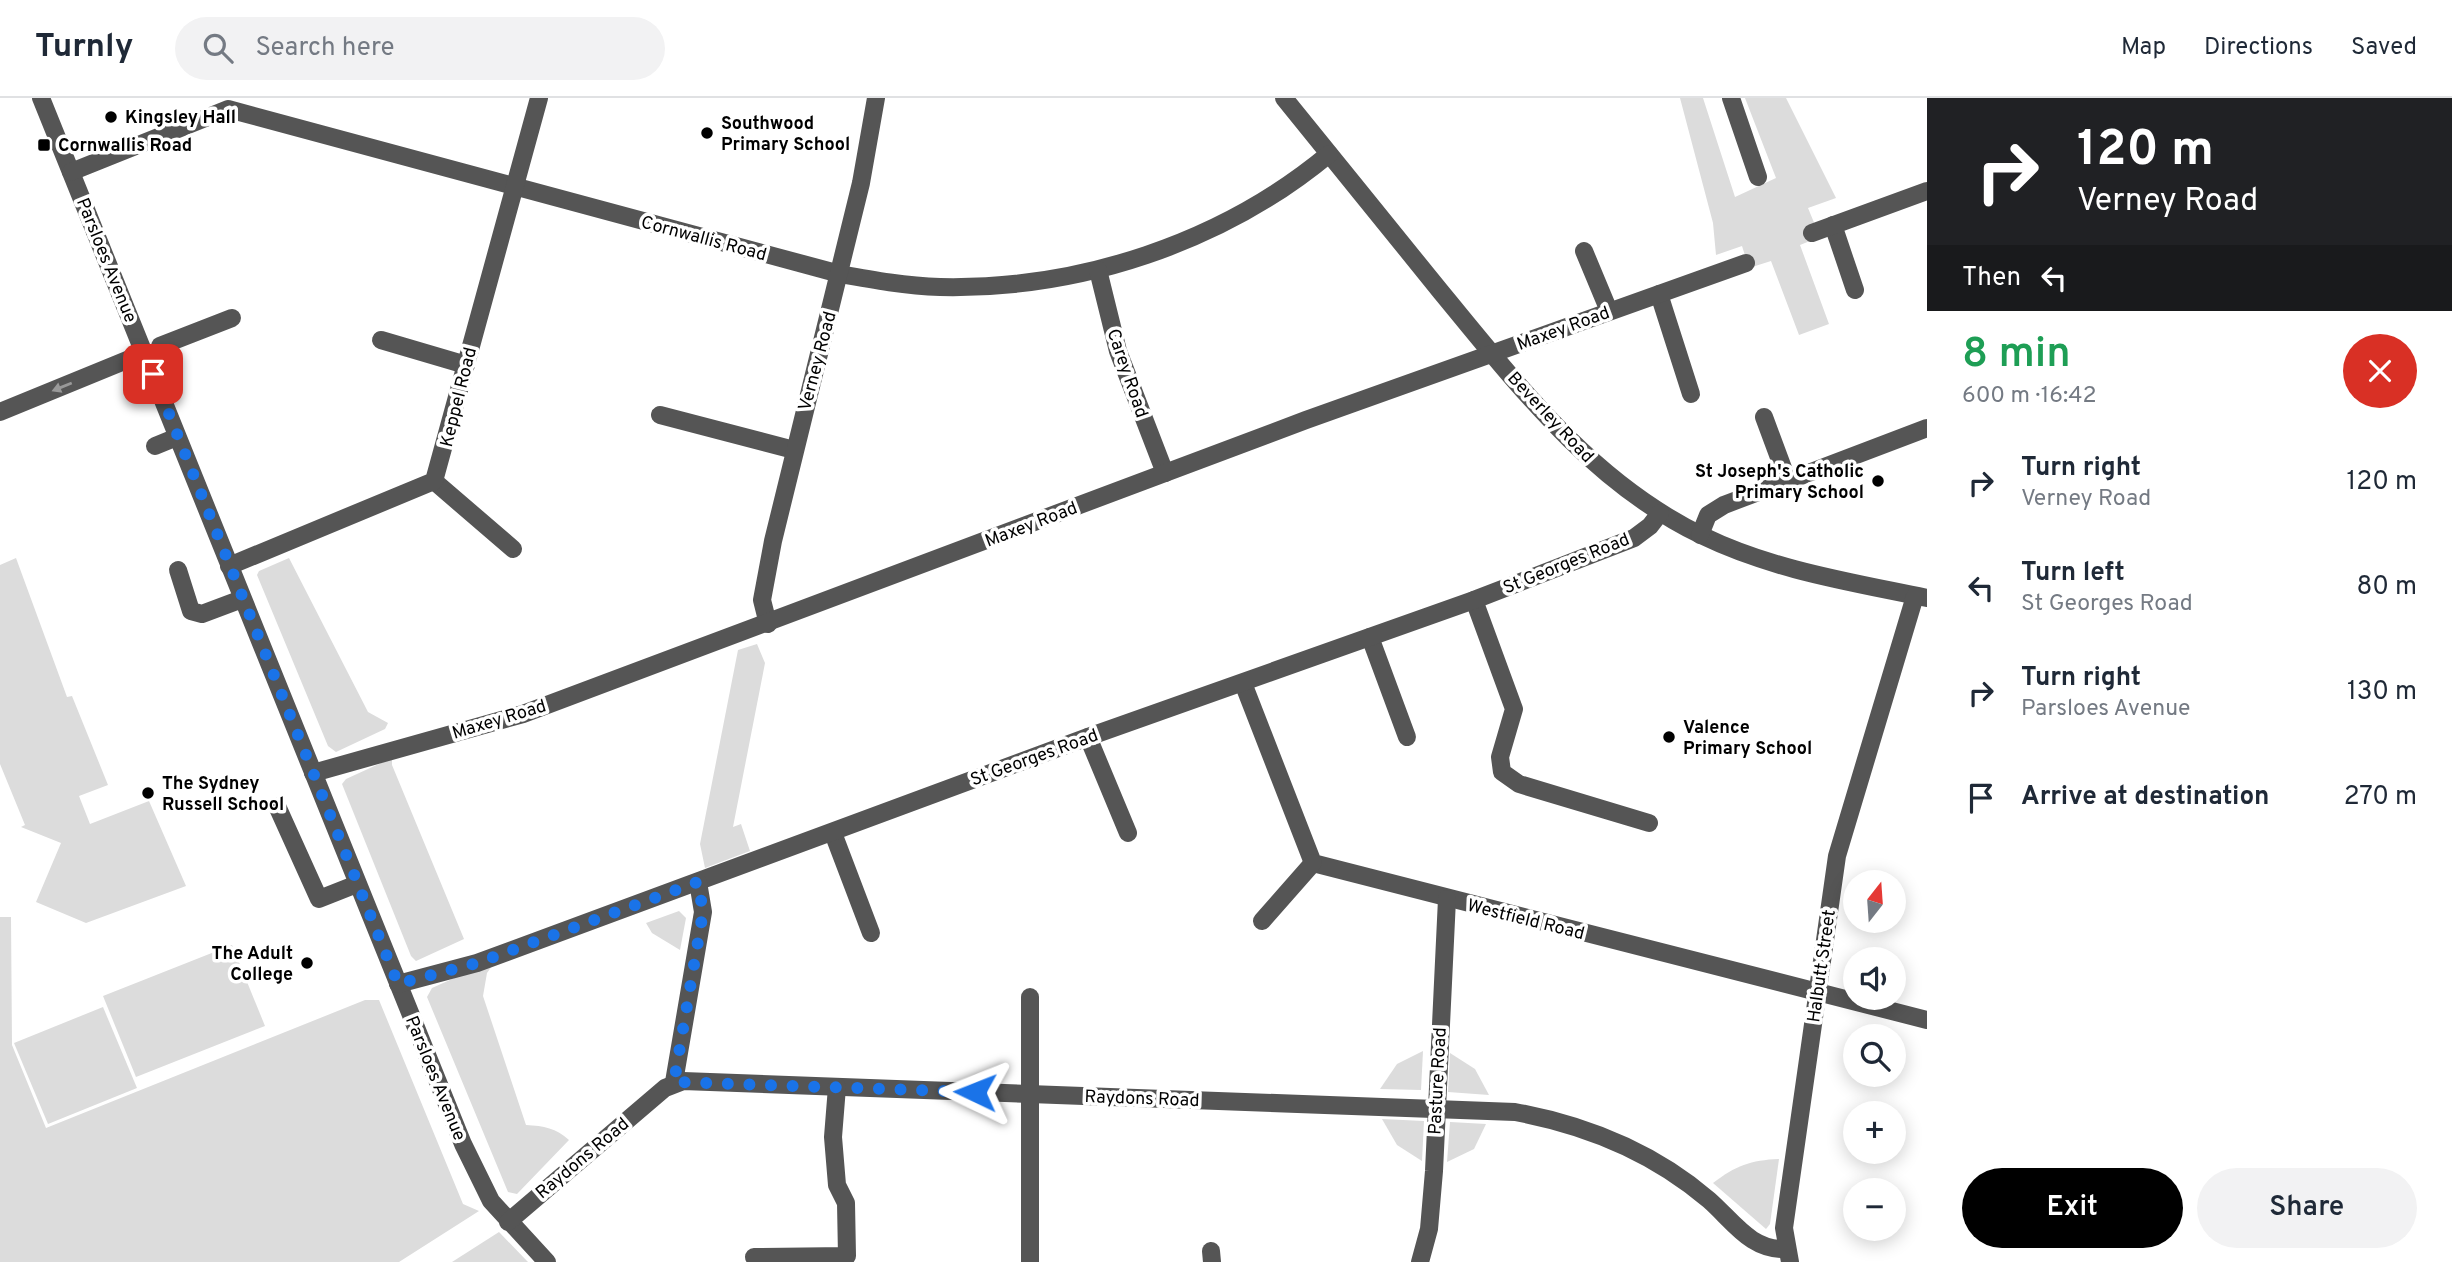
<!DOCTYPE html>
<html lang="en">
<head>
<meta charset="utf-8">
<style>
  body { margin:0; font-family:Overpass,sans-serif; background:#f2f2f3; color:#1f2937; height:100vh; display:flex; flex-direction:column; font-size:26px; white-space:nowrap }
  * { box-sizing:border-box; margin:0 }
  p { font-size:23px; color:#747a83 }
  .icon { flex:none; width:38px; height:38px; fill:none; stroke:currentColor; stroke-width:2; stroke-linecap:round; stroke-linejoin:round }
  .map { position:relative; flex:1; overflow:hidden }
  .side { display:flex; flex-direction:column; background:#fff; width:525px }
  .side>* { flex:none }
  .guide { background:#202124; color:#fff; overflow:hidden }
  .needle { width:46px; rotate:17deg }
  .tools { position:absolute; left:1843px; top:772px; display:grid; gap:14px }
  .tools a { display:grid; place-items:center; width:63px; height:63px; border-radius:50%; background:#fff; box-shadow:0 4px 18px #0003; font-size:35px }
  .pin { position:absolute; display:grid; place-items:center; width:60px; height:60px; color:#fff; margin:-30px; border-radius:14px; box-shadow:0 4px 10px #0006 }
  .me { position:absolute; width:77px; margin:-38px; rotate:272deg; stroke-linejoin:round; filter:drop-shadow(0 0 5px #0008) }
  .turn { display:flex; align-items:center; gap:24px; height:147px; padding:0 35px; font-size:32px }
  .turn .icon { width:91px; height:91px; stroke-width:2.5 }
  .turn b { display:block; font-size:49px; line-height:60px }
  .then { display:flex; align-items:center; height:66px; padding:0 35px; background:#0003; gap:14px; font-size:26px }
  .round { display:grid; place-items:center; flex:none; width:74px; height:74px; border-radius:37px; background:#f2f2f3 }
  .overview { display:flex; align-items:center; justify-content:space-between; height:119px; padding:0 35px }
  h1 { font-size:42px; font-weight:600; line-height:52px; color:#1e9e55 }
  .action { display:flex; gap:14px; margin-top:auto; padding:14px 35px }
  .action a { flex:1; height:80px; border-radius:42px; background:#000; color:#fff; font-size:28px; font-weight:600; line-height:80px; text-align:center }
  .action a+a { background:#f2f2f3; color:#1f2937 }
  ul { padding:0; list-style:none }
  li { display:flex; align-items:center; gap:21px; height:105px; padding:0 35px }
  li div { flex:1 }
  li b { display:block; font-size:26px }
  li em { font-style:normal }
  header { display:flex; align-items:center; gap:42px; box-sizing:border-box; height:98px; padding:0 35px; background:#fff; border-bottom:2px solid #e0e1e3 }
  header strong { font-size:33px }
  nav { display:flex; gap:38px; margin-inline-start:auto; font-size:24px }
  .search { width:490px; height:63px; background:#f2f2f3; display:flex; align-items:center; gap:18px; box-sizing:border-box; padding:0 24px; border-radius:38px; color:#747a83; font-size:26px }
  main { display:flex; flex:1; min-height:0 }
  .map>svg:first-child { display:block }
  .green { fill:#dcdcdc }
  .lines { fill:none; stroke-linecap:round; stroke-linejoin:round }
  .minor { stroke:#555; stroke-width:18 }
  .oneway { fill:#999 }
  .route { stroke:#1a73e8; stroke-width:12; stroke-dasharray:0 21.6 }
  .poi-dot { fill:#000; stroke:#fff; stroke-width:2.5 }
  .labels { text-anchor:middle; stroke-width:7; stroke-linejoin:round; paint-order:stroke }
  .poi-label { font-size:18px; font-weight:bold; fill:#000; stroke:#fff; text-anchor:start }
  .street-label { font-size:18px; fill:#000; stroke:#fff }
</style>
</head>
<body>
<header>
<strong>Turnly</strong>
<div class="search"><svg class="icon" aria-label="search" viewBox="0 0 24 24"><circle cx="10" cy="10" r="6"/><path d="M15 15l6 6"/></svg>Search here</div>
<nav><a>Map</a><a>Directions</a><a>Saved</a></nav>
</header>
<main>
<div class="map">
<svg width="1927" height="1164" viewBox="0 0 1927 1164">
  <rect width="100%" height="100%" fill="#fff"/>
  <g class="green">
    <path d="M1680,0H1703L1735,99L1776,80L1745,0H1786L1836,100L1808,110L1820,139L1800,147L1829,226L1799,237L1771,163L1749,170L1742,148L1716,157L1713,125Z"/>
    <path d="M16,460L67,599L72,598L108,687L79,698L90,726L149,703L186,788L86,825L36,804L61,745L21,729L25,727L0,666V467Z"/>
    <path d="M289,460L368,614L388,625L385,631L336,654L328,648L257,477L259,473Z"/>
    <path d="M757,546L765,565L733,729L741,726L750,753L705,770L700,746L738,552Z"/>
    <path d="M392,660V667L464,841L416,863L411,858L342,686L346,681Z"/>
    <path d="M679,813L686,820L680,852L652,835L646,825Z"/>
    <path d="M0,819H11L12,947L46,1030L365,902H379L463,1106L479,1113L399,1164H0Z"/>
    <path d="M232,847L265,928L136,979L103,898Z"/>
    <path d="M490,864L492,868L487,875L483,898L526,1027C544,1028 556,1030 569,1042L517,1096L508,1094L427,899L432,890Z"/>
    <path d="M103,909L137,990L48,1026L14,945Z"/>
    <path d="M1423,953L1421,992L1380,991L1397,966Z"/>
    <path d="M1450,955L1475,971L1489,997L1448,994Z"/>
    <path d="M1382,1021L1424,1023L1422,1063L1397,1047Z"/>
    <path d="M1450,1024L1486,1026L1474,1051L1447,1064Z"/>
    <path d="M1779,1061L1770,1126L1766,1131L1713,1085C1735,1068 1751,1062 1779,1061Z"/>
    <path d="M499,1134L528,1164H452Z"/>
  </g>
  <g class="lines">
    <g class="minor">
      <path d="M41,0L463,1046L491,1103L547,1164"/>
      <path d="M1284,0C1336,65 1389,129 1441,194C1517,286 1592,385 1703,438C1773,472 1851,484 1927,500"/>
      <path d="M1731,0L1758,79"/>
      <path d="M71,74L228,11L840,176C873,182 906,188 940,189C1079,192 1222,145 1329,56"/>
      <path d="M1833,127L1855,192"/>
      <path d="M1812,135L1927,93"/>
      <path d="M1584,153L1609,213"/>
      <path d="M1098,172L1118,253L1165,375"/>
      <path d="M1659,196L1691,296"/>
      <path d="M381,242L466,267"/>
      <path d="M160,248L232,220"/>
      <path d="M0,314L144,255"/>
      <path d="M660,317L794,352"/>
      <path d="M1764,319L1787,381"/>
      <path d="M155,348L177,339"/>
      <path d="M434,383L513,451"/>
      <path d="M1700,437L1708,417L1724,407L1927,330"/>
      <path d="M229,468L434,383L539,0"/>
      <path d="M178,472L191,513L202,516L242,501"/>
      <path d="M1474,502L1514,611L1500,659L1502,674L1519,686L1649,725"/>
      <path d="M768,526L762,502L773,443L861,85L876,0"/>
      <path d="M1370,539L1407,639"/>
      <path d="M1243,585L1313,765L1927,922"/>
      <path d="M1088,639L1128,735"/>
      <path d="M313,675L523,616L1306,322L1746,165"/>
      <path d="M277,708L319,801L357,786"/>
      <path d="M833,735L871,835"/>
      <path d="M1262,823L1313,765"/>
      <path d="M398,886L477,865L1088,639L1474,502L1634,440L1650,428L1660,415"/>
      <path d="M674,984L703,814L698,784"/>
      <path d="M508,1124L665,990L683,983L1515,1014C1586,1027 1653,1054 1709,1102C1734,1124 1751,1153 1787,1151"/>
      <path d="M1211,1153L1212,1164"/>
      <path d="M754,1159L847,1158L846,1105L837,1087L833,1039L837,989"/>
      <path d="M1030,1164V899"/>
      <path d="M1420,1164L1429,1131L1434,1073L1447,801"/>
      <path d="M1790,1164L1784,1130L1837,758L1915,498"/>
    </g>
  </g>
  <defs><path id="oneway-solid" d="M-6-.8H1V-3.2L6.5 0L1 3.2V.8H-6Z" transform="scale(1.75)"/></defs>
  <use class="oneway" href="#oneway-solid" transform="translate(62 289) rotate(158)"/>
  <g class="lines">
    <path class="route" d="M153,276L398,886L477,865L698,784L703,814L674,984L975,994"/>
  </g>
  <g class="poi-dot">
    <circle cx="111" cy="19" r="7"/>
    <circle cx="707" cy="35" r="7"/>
    <rect x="37" y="40" width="14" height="14" rx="3.5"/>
    <circle cx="1878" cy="383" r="7"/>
    <circle cx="1669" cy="639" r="7"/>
    <circle cx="148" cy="695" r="7"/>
    <circle cx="307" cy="865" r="7"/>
  </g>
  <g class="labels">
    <g class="poi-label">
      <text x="125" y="25">Kingsley Hall</text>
      <text x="721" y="31">Southwood<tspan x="721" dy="21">Primary School</tspan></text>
      <text x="58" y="53">Cornwallis Road</text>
      <text x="1864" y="379" text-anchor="end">St Joseph's Catholic<tspan x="1864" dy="21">Primary School</tspan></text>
      <text x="1683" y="635">Valence<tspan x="1683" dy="21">Primary School</tspan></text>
      <text x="162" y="691">The Sydney<tspan x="162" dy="21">Russell School</tspan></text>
      <text x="293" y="861" text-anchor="end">The Adult<tspan x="293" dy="21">College</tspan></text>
    </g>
    <g class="street-label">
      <text transform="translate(704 140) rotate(15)" y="6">Cornwallis Road</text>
      <text transform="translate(107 162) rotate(68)" y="6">Parsloes Avenue</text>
      <text transform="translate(1563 230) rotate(-20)" y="6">Maxey Road</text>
      <text transform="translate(817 263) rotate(-75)" y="6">Verney Road</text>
      <text transform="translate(1128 275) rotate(71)" y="6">Carey Road</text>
      <text transform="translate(458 299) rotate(-76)" y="6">Keppel Road</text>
      <text transform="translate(1551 319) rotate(47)" y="6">Beverley Road</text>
      <text transform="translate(1031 426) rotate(-21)" y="6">Maxey Road</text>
      <text transform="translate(1566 465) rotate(-22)" y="6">St Georges Road</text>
      <text transform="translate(499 621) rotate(-17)" y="6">Maxey Road</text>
      <text transform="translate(1034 659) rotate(-20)" y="6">St Georges Road</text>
      <text transform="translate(1526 821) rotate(14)" y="6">Westfield Road</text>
      <text transform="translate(1821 868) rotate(-82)" y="6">Halbutt Street</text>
      <text transform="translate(436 980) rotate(68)" y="6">Parsloes Avenue</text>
      <text transform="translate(1437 983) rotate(-87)" y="6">Pasture Road</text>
      <text transform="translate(1142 1000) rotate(2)" y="6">Raydons Road</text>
      <text transform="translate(582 1060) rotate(-40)" y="6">Raydons Road</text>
    </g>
  </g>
</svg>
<div class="tools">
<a><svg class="needle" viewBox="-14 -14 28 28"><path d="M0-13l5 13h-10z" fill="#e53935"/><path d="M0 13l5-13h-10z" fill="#747a83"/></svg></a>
<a><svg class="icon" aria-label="sound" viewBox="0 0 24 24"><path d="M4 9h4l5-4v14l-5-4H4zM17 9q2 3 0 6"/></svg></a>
<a><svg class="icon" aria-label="search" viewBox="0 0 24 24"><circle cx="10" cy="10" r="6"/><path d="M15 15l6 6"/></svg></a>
<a>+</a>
<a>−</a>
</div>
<div class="pin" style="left:153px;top:276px;background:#d93025"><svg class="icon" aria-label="arrive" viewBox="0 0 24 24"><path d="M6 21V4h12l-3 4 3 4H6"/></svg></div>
<svg class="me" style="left:975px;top:994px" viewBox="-20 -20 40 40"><path d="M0-17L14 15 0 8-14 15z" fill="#1a73e8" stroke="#fff" stroke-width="4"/></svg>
</div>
<section class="side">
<div class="guide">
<div class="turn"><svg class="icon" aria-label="right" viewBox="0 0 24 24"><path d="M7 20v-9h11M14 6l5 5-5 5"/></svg><div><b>120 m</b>Verney Road</div></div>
<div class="then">Then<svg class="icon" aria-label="left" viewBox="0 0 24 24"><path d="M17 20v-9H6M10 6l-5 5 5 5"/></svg></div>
</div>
<div class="overview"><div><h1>8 min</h1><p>600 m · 16:42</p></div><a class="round" style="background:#d93025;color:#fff"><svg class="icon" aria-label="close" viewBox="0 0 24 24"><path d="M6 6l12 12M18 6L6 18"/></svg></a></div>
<ul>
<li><svg class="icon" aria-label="right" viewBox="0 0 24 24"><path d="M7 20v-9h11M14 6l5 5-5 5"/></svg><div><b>Turn right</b><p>Verney Road</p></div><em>120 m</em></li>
<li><svg class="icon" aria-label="left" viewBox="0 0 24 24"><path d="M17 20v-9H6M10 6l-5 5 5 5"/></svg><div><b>Turn left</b><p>St Georges Road</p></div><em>80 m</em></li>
<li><svg class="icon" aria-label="right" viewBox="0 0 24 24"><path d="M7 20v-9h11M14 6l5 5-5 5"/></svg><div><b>Turn right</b><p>Parsloes Avenue</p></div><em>130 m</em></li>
<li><svg class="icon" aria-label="arrive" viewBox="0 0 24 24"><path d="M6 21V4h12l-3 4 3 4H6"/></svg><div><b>Arrive at destination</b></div><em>270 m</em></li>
</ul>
<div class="action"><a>Exit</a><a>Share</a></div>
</section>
</main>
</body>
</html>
